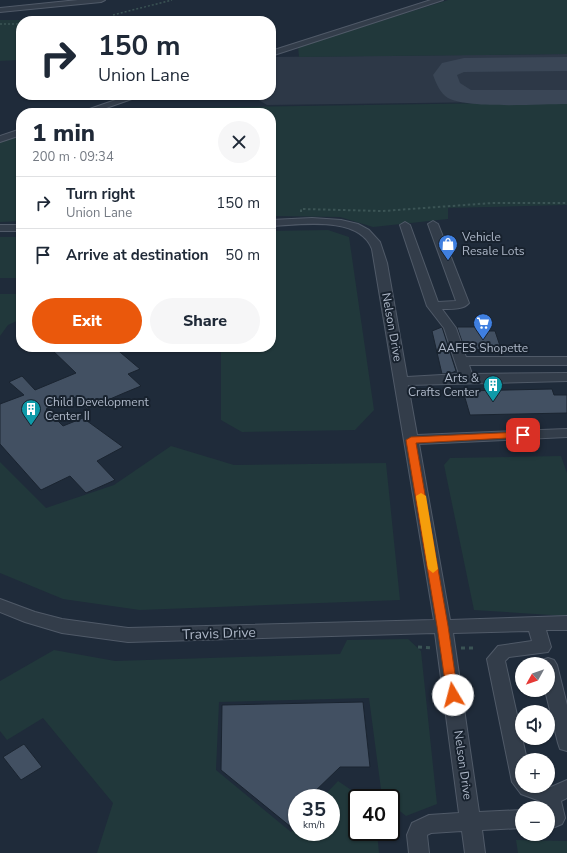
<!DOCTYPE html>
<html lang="en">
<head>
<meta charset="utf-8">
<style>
  body { margin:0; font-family:"Nunito Sans",sans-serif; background:#f6f6f7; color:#1f2937; height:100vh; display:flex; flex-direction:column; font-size:15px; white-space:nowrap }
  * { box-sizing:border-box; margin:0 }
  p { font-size:13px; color:#747a83 }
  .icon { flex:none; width:22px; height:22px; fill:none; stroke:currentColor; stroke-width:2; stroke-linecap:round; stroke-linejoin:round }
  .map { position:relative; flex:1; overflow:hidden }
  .sheet { position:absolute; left:16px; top:108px; width:260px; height:244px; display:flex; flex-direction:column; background:#fff; border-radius:16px; box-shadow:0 1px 3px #0004 }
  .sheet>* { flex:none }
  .banner { position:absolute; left:16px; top:16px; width:260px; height:84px; border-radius:16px; box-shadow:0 1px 3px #0004; background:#fff; color:#1f2937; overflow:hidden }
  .needle { width:26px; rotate:230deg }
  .controls { position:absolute; left:515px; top:657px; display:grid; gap:8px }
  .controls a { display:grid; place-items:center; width:40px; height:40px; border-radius:50%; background:#fff; box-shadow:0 1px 3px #0004; font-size:20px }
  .speed { position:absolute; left:288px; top:789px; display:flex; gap:8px; font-size:20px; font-weight:700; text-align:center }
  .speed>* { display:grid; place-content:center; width:52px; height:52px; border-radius:50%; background:#fff; box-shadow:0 1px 3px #0004; line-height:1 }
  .speed small { font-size:10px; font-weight:400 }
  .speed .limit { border:2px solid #111; border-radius:6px; background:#fff; color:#111 }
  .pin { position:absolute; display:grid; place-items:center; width:34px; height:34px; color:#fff; margin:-17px; border-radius:8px; box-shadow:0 2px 6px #0006 }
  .me { position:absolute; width:44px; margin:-22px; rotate:352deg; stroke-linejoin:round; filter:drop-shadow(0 0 3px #0008) }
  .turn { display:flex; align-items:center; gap:14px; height:84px; padding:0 16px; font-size:18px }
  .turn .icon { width:52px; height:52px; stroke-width:2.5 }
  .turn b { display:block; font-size:28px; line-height:34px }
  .round { display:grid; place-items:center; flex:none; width:42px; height:42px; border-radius:21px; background:#f6f6f7 }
  .summary { display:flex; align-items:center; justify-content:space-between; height:68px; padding:0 16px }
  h1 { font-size:24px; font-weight:800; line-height:30px }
  .button { display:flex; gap:8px; margin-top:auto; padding:8px 16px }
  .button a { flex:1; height:46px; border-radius:24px; background:#ea580c; color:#fff; font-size:16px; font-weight:800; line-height:46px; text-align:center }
  .button a+a { background:#f6f6f7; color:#1f2937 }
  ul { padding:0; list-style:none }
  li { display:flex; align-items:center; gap:12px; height:52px; padding:0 16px; border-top:1px solid #e0e1e3 }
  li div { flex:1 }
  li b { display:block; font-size:15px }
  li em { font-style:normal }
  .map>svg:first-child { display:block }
  .airport { fill:#2d3847 }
  .green { fill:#21383b }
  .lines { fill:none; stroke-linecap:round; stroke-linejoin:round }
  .taxiway { fill:#3a4656; fill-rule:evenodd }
  .building { fill:#425062; stroke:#1a2430 }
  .minor-casing { stroke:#505a68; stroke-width:2 }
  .path-far2 { stroke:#3b5455; stroke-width:1.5; stroke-dasharray:2 2; stroke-linecap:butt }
  .path-far1 { stroke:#3b5455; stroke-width:2; stroke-dasharray:2.5 2.5; stroke-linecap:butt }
  .path { stroke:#3b5455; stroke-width:3; stroke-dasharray:4 4; stroke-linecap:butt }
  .minor { fill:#333d4a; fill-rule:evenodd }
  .route { fill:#ea580c; stroke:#983908 }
  .slow { fill:#f59e0b }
  .labels { text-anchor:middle; stroke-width:4; stroke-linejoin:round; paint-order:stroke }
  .poi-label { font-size:12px; fill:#adb7c7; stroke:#18222e; text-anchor:start }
  .street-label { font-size:12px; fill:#adb7c7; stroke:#18222e }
  .near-street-label { font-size:14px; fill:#adb7c7; stroke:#18222e }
</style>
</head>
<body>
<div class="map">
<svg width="567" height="853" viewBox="0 0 567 853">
  <rect width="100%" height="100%" fill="#1f2b3a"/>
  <path class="airport" d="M567,54V101L267,105L250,95H271V57Z"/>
  <g class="green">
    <path d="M448,0H567V54L299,57L298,47Z"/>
    <path d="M0,20H68L21,21V57L19,60L0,61Z"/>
    <path d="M567,102V205L448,208V219L373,227L340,217L271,216V113H91L105,109Z"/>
    <path d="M21,135V221L0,222V142Z"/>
    <path d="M328,230L349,237L374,410L355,430L242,432L221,420V347H271V231Z"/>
    <rect x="0" y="237" width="21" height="41"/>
    <path d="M0,294H21V319L8,325L0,336Z"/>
    <path d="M171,446L234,465L386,463L400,600L140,610L63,599L0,573V462L46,508L114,485Z"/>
    <path d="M561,456L567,473V616L474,610L444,465L450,458Z"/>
    <path d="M408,639L421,651L437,804L406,816L391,804V798L382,797L369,698L219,702L216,770L291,832L297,826V832H331V798H322L338,781L363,798H357V832H377L379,853H97L113,803L43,718L7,740L0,731V681L54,650L115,661L340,654L347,640Z"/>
    <path d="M516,840L567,841V853H518Z"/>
  </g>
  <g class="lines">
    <path class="taxiway" d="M567,57V71L464,72L457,75L460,83L471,90H567V104C541,104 468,109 448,98C440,93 436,83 433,75L442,63L464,58Z"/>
  </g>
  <g class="building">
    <path d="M442,327L456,371L451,373L442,374L432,331Z"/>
    <path d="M457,327H483L488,328L489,331H495L501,349L465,350Z"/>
    <path d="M49,347H114L140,369L128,374L141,386L124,393L87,409L74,397L46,409L63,426L83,418L123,447L97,461L115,480L86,493L70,476L41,490L0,444V404L24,395L9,382L22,376L35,390L76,373Z"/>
    <path d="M552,389L554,395H567V413L470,415L463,391Z"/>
    <path d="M363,702L370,767H340L308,798H297V822L291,827L221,770L222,705Z"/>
    <path d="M24,744L42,767L21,780L3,757Z"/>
  </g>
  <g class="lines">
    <defs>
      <g id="minor">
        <path d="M78,0H105L101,2L0,12V8Z"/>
        <path d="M431,0H443L271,56V51Z"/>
        <path d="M130,95H143L92,113H78Z"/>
        <path d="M21,129V135L0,142V136Z"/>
        <path d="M312,218L341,220L358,224L369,230L380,242L387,263L407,377L459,374L444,328L427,306L400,225L405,222L410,225L438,302L456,301L428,224L433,221L438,224L469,303C463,310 451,309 442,309L456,328L466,357H567V365H469L472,374L567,373V381L408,385L417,435L567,429V437L419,444L450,620L567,616V630H546L551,647L548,652L509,657L505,661L527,760H522V786L551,787L567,780V798L561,801L565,818L562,824L555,827L548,824V808H543L540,801L521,794L512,782L487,659L498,646L532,641L529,631L453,633L479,812L522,810V828L482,830L485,853H465L462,831L431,833L427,835L429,853H409L407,835L412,823L429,815L459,813L435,633L128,642L62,633L25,622L0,612V599L35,612L62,619L128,628L434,620L372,249C359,215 299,225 271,226V220Z"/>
        <rect x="0" y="225" width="21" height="6"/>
        <path d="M548,658L554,660L557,665L567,705V751L560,749L558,743L545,690H548V664H540L542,660Z"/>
      </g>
    </defs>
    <use href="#minor" class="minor-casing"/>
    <g class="path-far2">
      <path d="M113,15L172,0"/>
      <path d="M74,21L101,18L117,21"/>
      <path d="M0,24H21"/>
    </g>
    <path class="path-far1" d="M301,212V209L383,211L492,203H567"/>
    <g class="path">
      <path d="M418,647L432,648"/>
      <path d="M461,648H474"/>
    </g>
    <use href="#minor" class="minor"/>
  </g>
  <path class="route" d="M523,432L527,435L526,437L416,443L448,626L458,695L457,698L453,700L448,698L447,695L437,626L406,440L411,437Z"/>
  <path class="slow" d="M421,493L426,496L438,569L433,573L428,569L416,496Z"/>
  <defs>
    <symbol id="shop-pin" viewBox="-11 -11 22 30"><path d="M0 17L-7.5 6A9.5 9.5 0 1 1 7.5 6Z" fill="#3f7fe0" stroke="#18222e"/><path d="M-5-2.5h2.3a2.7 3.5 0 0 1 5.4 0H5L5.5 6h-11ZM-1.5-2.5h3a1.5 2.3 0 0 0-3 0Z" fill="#fff"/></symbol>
    <symbol id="supermarket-pin" viewBox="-11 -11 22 30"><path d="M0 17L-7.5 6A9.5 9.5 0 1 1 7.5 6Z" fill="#3f7fe0" stroke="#18222e"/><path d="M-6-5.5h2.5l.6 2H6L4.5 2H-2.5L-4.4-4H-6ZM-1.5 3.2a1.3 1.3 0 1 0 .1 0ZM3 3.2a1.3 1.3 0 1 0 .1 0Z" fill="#fff"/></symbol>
    <symbol id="building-pin" viewBox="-11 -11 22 30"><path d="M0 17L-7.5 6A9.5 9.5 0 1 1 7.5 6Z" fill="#0f9aa8" stroke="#18222e"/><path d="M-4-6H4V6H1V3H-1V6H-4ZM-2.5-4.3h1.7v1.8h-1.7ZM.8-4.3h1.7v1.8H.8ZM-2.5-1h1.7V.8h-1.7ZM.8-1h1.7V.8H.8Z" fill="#fff"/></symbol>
  </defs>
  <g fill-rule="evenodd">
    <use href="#shop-pin" x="437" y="233" width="22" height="30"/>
    <use href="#supermarket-pin" x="472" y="312" width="22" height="30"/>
    <use href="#building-pin" x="482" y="374" width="22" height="30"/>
    <use href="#building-pin" x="20" y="398" width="22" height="30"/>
  </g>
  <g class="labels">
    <g class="poi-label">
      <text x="462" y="241">Vehicle<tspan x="462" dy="14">Resale Lots</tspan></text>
      <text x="483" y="352" text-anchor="middle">AAFES Shopette</text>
      <text x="479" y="382" text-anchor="end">Arts &amp;<tspan x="479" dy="14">Crafts Center</tspan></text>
      <text x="45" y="406">Child Development<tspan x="45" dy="14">Center II</tspan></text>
    </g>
    <g class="street-label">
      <text transform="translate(392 327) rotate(80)" y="4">Nelson Drive</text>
      <text transform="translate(463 765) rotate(82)" y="4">Nelson Drive</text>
    </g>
    <g class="near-street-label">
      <text transform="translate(219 633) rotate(-2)" y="5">Travis Drive</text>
    </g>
  </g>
</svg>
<div class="controls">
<a><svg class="needle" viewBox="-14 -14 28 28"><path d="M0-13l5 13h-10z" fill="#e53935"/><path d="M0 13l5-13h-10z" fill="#747a83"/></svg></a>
<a><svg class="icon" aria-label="sound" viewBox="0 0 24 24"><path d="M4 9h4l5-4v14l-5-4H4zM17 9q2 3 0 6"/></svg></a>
<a>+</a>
<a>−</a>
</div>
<div class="speed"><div>35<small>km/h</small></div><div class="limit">40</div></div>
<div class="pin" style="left:523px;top:435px;background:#d93025"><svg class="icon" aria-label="arrive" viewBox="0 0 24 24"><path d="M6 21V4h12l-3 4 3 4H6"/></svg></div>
<svg class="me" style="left:453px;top:695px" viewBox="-20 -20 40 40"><circle r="19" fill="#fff"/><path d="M0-13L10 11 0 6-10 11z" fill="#ea580c"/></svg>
<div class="banner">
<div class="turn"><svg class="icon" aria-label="right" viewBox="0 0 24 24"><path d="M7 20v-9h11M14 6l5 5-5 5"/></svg><div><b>150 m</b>Union Lane</div></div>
</div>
<section class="sheet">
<div class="summary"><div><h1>1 min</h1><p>200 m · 09:34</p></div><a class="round"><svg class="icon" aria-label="close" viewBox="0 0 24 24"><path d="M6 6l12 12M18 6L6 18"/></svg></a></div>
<ul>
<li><svg class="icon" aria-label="right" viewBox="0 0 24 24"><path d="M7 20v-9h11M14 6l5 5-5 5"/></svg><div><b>Turn right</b><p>Union Lane</p></div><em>150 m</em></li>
<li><svg class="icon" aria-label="arrive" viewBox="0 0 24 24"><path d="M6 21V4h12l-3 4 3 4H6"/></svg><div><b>Arrive at destination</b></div><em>50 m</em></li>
</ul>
<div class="button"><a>Exit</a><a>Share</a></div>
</section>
</div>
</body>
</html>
